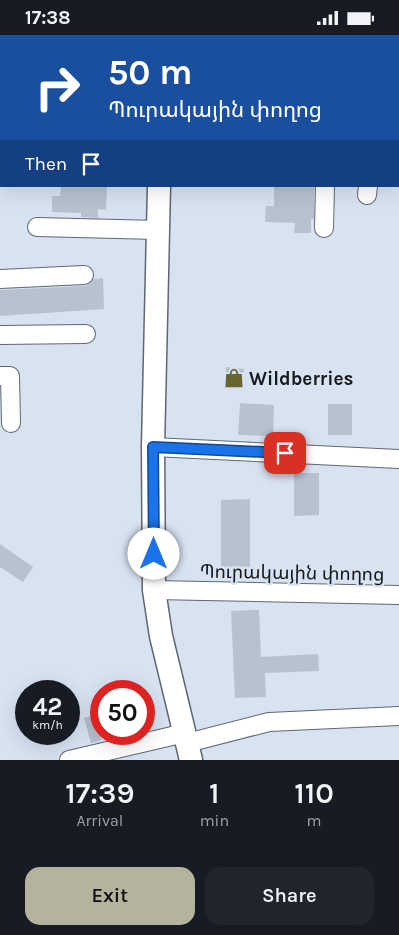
<!DOCTYPE html>
<html lang="en">
<head>
<meta charset="utf-8">
<style>
  body { margin:0; font-family:Karla,"Noto Sans Armenian",sans-serif; background:#20242c; color:#f1f3f6; height:100vh; display:flex; flex-direction:column; font-size:19px; white-space:nowrap }
  * { box-sizing:border-box; margin:0 }
  p { font-size:16px; color:#9ea1a6 }
  .icon { flex:none; width:28px; height:28px; fill:none; stroke:currentColor; stroke-width:2; stroke-linecap:round; stroke-linejoin:round }
  .map { position:relative; height:725px; overflow:hidden }
  .side { display:flex; flex-direction:column; background:#171b24; flex:1 }
  .side>* { flex:none }
  .hud { position:absolute; left:0px; top:0px; width:400px; height:152px; box-shadow:0 5px 20px #0002; background:#1a4fa0; color:#fff; overflow:hidden }
  .speed { position:absolute; left:15px; top:645px; display:flex; gap:10px; font-size:25px; font-weight:700; text-align:center }
  .speed>* { display:grid; place-content:center; width:65px; height:65px; border-radius:50%; background:#171b24; box-shadow:0 5px 20px #0002; line-height:1 }
  .speed small { font-size:12px; font-weight:400 }
  .speed .limit { border:8px solid #d22; background:#fff; color:#111 }
  .pin { position:absolute; display:grid; place-items:center; width:42px; height:42px; color:#fff; margin:-21px; border-radius:10px; box-shadow:0 2px 8px #0006 }
  .me { position:absolute; width:55px; margin:-28px; rotate:0deg; stroke-linejoin:round; filter:drop-shadow(0 0 4px #0008) }
  .turn { display:flex; align-items:center; gap:18px; height:105px; padding:0 25px; font-size:22px }
  .turn .icon { width:65px; height:65px; stroke-width:2.5 }
  .turn b { display:block; font-size:35px; line-height:42px }
  .then { display:flex; align-items:center; height:48px; padding:0 25px; background:#0003; gap:10px; font-size:19px }
  .eta { display:flex; justify-content:space-evenly; align-items:center; height:85px; text-align:center }
  .eta b { font-size:30px; font-weight:600; line-height:35px }
  .button { display:flex; gap:10px; margin-top:auto; padding:10px 25px }
  .button a { flex:1; height:58px; border-radius:15px; background:#b4b39d; color:#111; font-size:20px; font-weight:600; line-height:58px; text-align:center }
  .button a+a { background:#20242c; color:#f1f3f6 }
  .status { display:flex; justify-content:space-between; align-items:center; height:35px; padding:0 25px; background:#171b24; direction:ltr }
  .status svg { height:14px; fill:currentColor }
  .map>svg:first-child { display:block }
  .building { fill:#b7c2d0 }
  .lines { fill:none; stroke-linecap:round; stroke-linejoin:round }
  .minor-casing { stroke:#5e6774; stroke-width:20 }
  .major-casing { stroke:#5e6774; stroke-width:25 }
  .minor { stroke:#fff; stroke-width:18 }
  .major { stroke:#fff; stroke-width:22 }
  .route-casing { stroke:#114b97; stroke-width:12 }
  .route { stroke:#1a73e8; stroke-width:9 }
  .labels { text-anchor:middle; stroke-width:5; stroke-linejoin:round; paint-order:stroke }
  .poi-label { font-size:19px; font-weight:bold; fill:#161a1f; stroke:#d8e3f2; text-anchor:start }
  .street-label { font-size:19px; fill:#161a1f; stroke:#d8e3f2 }
</style>
</head>
<body>
<div class="status"><b>17:38</b><svg viewBox="0 0 49 12"><path d="M0 12V9h3v3zM5 12V6h3v6zM10 12V3h3v9zM15 12V0h3v12zM26 1h20v11H26zM47 4h2v5h-2z"/></svg></div>
<div class="map">
<svg width="399" height="725" viewBox="0 0 399 725">
  <rect width="100%" height="100%" fill="#d8e3f2"/>
  <g class="building">
    <path d="M61,151H107L106,175L98,174V183L81,182V178L52,177V161H60Z"/>
    <path d="M274,151L314,152V184H311V198H294L295,188L265,187L266,171H274Z"/>
    <path d="M103,243L104,274L0,281V255L84,251L90,249L94,244Z"/>
    <path d="M226,332L244,334L242,354L224,352Z"/>
    <path d="M240,368L274,370L273,401L238,400Z"/>
    <rect x="328" y="369" width="24" height="31"/>
    <path d="M294,438H319V480L294,481Z"/>
    <path d="M250,464V532H221V465Z"/>
    <path d="M0,509L33,532L23,547L0,532Z"/>
    <path d="M259,575L261,622L318,619L319,636L265,638L266,662L235,663L231,576Z"/>
    <path d="M101,678V705L91,708L84,683Z"/>
  </g>
  <g class="lines">
    <defs>
      <g id="minor">
        <path d="M338,0V1"/>
        <path d="M59,1V0"/>
        <path d="M378,1V0"/>
        <path d="M367,160L368,151"/>
        <path d="M37,192L158,195"/>
        <path d="M324,193L325,151"/>
        <path d="M0,244L84,240"/>
        <path d="M0,300L86,299"/>
        <path d="M0,341H10L11,388"/>
        <path d="M153,412L399,424"/>
        <path d="M154,555L399,560"/>
        <path d="M187,708L269,687L399,681"/>
        <path d="M69,725L185,698"/>
      </g>
      <g id="major">
        <path d="M164,1V0"/>
        <path d="M159,151L153,412L154,555L161,601L191,725"/>
      </g>
    </defs>
    <use href="#minor" class="minor-casing"/>
    <use href="#major" class="major-casing"/>
    <use href="#minor" class="minor"/>
    <use href="#major" class="major"/>
  </g>
  <g class="lines">
    <defs>
      <path id="route" d="M154,519L153,412L285,418"/>
    </defs>
    <use href="#route" class="route-casing"/>
    <use href="#route" class="route"/>
  </g>
  <defs>
    <symbol id="shop-bare" viewBox="-9 -9 18 18"><path d="M-5-2.5h2.3a2.7 3.5 0 0 1 5.4 0H5L5.5 6h-11ZM-1.5-2.5h3a1.5 2.3 0 0 0-3 0Z" fill="#696531" stroke="#d8e3f2" stroke-width="2.5" paint-order="stroke"/></symbol>
  </defs>
  <g fill-rule="evenodd">
    <use href="#shop-bare" x="220" y="329" width="28" height="28"/>
  </g>
  <g class="labels">
    <g class="poi-label">
      <text x="249" y="350">Wildberries</text>
    </g>
    <g class="street-label">
      <text transform="translate(292 537) rotate(1)" y="7">Պուրակային փողոց</text>
    </g>
  </g>
</svg>
<div class="speed"><div>42<small>km/h</small></div><div class="limit">50</div></div>
<div class="pin" style="left:285px;top:418px;background:#d93025"><svg class="icon" aria-label="arrive" viewBox="0 0 24 24"><path d="M6 21V4h12l-3 4 3 4H6"/></svg></div>
<svg class="me" style="left:154px;top:519px" viewBox="-20 -20 40 40"><circle r="19" fill="#fff"/><path d="M0-13L10 11 0 6-10 11z" fill="#1a73e8"/></svg>
<div class="hud">
<div class="turn"><svg class="icon" aria-label="right" viewBox="0 0 24 24"><path d="M7 20v-9h11M14 6l5 5-5 5"/></svg><div><b>50 m</b>Պուրակային փողոց</div></div>
<div class="then">Then<svg class="icon" aria-label="arrive" viewBox="0 0 24 24"><path d="M6 21V4h12l-3 4 3 4H6"/></svg></div>
</div>
</div>
<section class="side">
<div class="eta">
<div><b>17:39</b><p>Arrival</p></div>
<div><b>1</b><p>min</p></div>
<div><b>110</b><p>m</p></div>
</div>
<div class="button"><a>Exit</a><a>Share</a></div>
</section>
</body>
</html>
